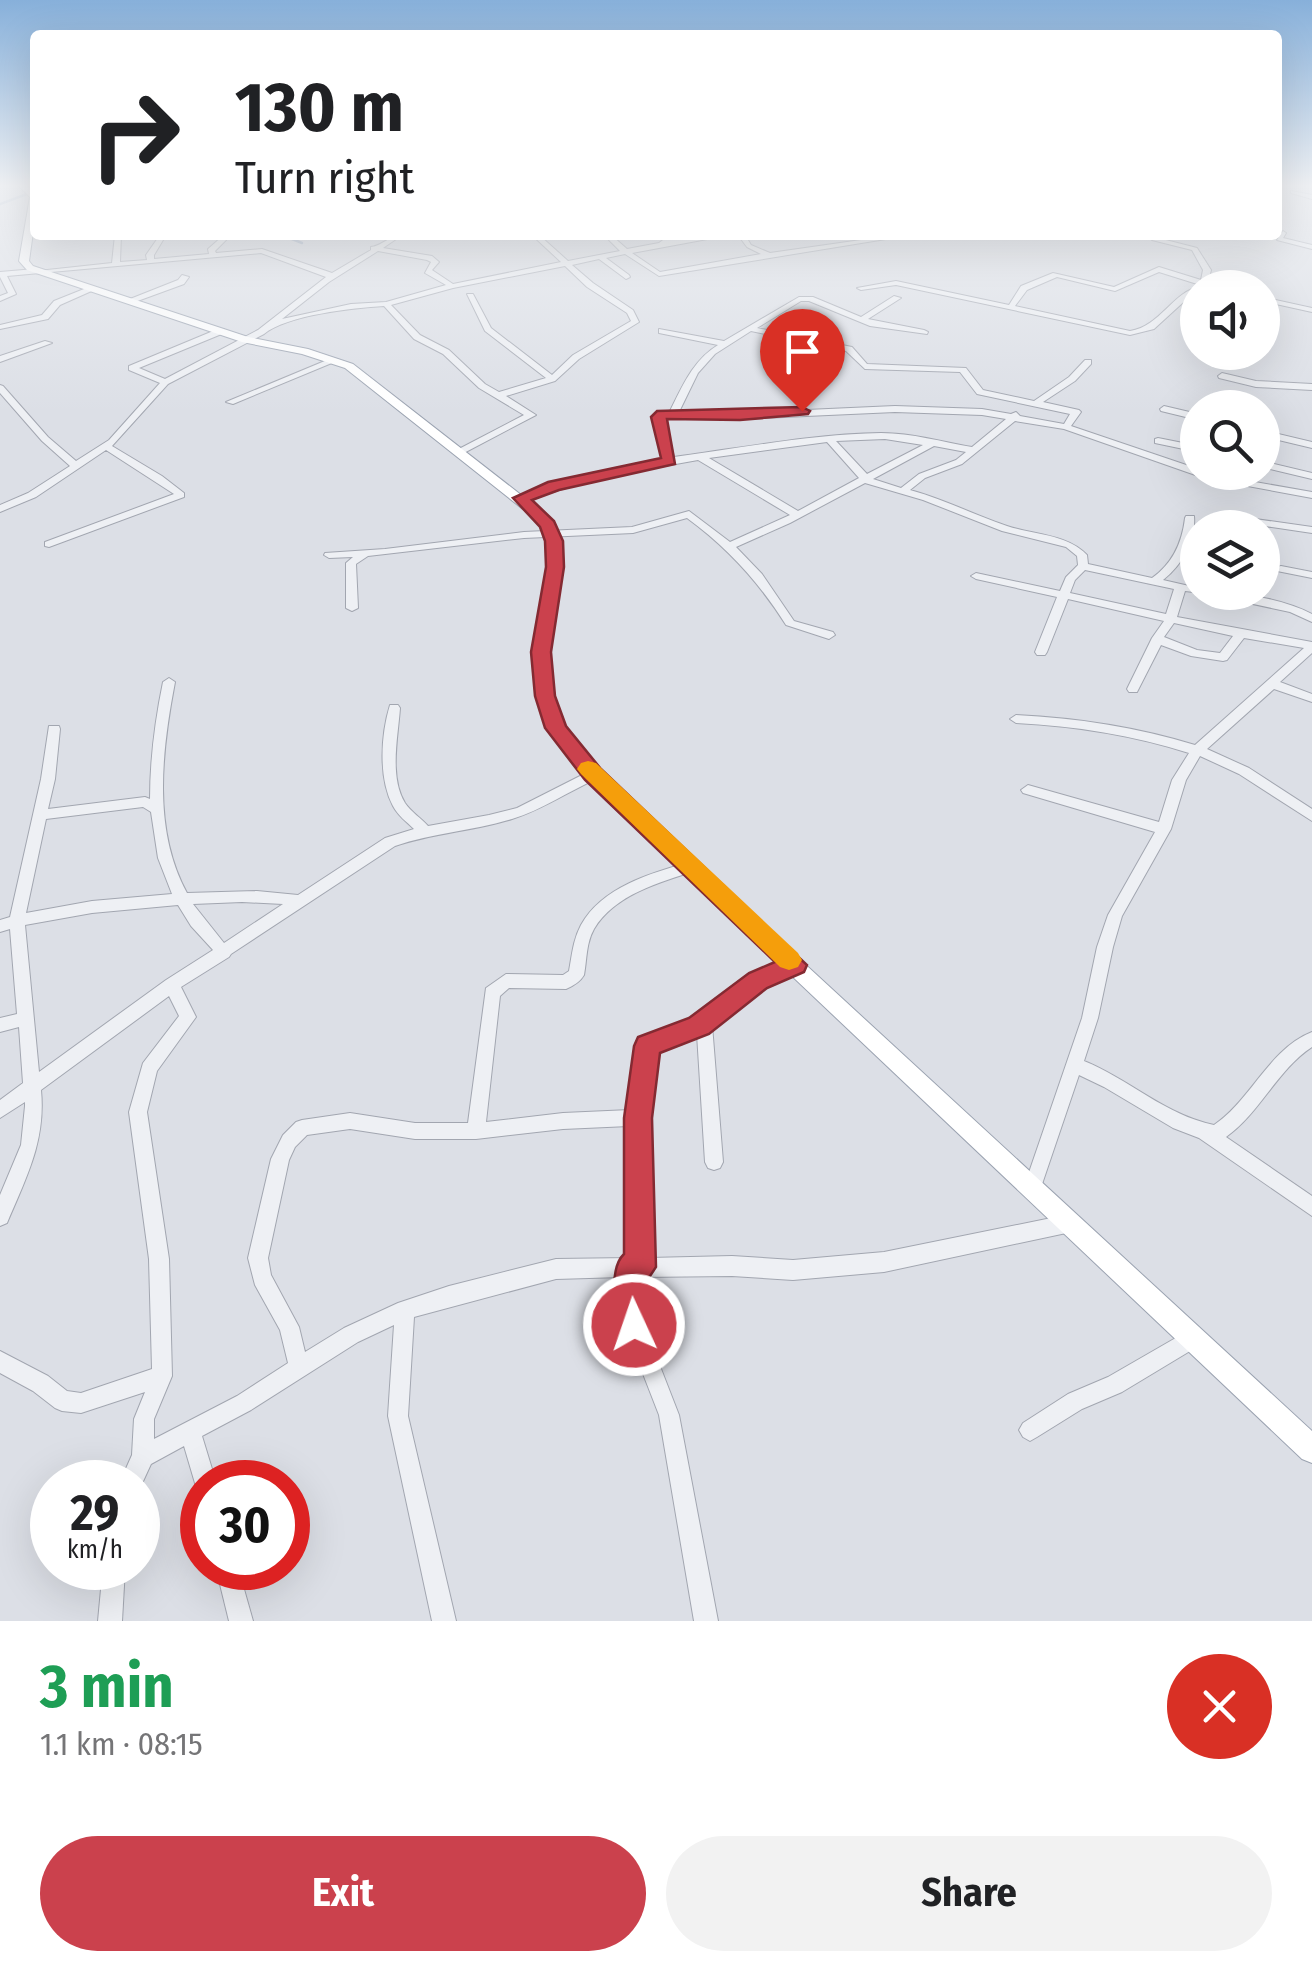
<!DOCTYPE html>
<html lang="en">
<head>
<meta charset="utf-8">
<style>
  body { margin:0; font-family:"Fira Sans Condensed",sans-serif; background:#f2f2f2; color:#202124; height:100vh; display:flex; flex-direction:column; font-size:38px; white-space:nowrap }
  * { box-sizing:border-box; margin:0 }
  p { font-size:32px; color:#757577 }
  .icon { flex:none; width:55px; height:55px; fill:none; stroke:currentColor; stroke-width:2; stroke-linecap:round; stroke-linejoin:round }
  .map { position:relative; height:1621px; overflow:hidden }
  .details { display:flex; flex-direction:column; background:#fff; flex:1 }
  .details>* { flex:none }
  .banner { position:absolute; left:30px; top:30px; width:1252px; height:210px; border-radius:10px; box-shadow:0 10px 40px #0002; background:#fff; color:#202124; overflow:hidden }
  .fabs { position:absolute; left:1180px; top:270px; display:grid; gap:20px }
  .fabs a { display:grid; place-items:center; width:100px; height:100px; border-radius:50%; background:#fff; box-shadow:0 10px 40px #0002; font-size:50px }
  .speed { position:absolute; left:30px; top:1460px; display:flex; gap:20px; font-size:50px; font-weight:700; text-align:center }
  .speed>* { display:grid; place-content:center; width:130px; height:130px; border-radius:50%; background:#fff; box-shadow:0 10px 40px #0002; line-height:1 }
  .speed small { font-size:25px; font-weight:400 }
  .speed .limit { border:15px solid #d22; background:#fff; color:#111 }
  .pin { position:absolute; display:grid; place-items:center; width:85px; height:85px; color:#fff; margin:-102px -42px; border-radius:50% 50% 50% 0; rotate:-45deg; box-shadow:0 0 10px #0007 }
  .pin .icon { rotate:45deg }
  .me { position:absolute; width:110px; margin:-55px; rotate:357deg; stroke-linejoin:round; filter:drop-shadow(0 0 8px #0008) }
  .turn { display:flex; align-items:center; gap:35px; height:210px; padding:0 40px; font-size:45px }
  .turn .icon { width:130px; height:130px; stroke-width:2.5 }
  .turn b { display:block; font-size:70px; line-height:85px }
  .round { display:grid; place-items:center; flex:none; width:105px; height:105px; border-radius:52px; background:#f2f2f2 }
  .overview { display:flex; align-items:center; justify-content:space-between; height:170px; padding:0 40px }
  h1 { font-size:60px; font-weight:700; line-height:75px; color:#1e9e55 }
  .button { display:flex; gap:20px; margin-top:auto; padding:20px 40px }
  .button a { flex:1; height:115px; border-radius:60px; background:#cb414d; color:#fff; font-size:40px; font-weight:700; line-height:115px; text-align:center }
  .button a+a { background:#f2f2f2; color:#202124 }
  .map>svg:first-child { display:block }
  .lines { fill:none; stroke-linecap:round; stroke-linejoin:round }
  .stream { stroke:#97abc6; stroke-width:2.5 }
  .minor-casing { stroke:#a2a6b0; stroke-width:2 }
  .major-casing { stroke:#9ba3b1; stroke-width:2 }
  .minor { fill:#eef0f4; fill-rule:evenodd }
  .major { fill:#fff; fill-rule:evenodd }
  .route { fill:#cb414d; stroke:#842a32; stroke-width:2.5 }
  .slow { fill:#f59e0b }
</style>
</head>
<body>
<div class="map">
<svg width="1312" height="1621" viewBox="0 0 1312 1621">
  <rect width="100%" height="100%" fill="#dcdfe6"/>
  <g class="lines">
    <g class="stream">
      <path d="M0,204L35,191"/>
      <path d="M282,235L302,243"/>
    </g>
    <defs>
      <g id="minor">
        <path d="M1291,191L1312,195V199L1291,193Z"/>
        <path d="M1283,231L1286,233L1283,238L1312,245V249L1277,240Z"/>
        <path d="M115,235H121L120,262L147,260L146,255L160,235H166L154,255V259L209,254L208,249L224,235H231L215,251L216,253L262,249L332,273L371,250V247C382,246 390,235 402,235L383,248L432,256L439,262L432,270L453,284L561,262L532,235H539L568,261L620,251L604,235H611L627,249L659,243L663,240L660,235H666L670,240L729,235L632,253L660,272L761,254L747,247L738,235H745L751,245L770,253L889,236L892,238L659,276L625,254L606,258L629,275L630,277L626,279L599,259L572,265L593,283L633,310L639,322L579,359L555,381L506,396L536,415L460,455L455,452L457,450L524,415L479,388L443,354L414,339L384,306C353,308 287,315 264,334L168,384L112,446L162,476L184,493V497L49,547L45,546V542L174,494L106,450L36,497L0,512V505L28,493L70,466L42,441L0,393V385L3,386L48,437L76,461L109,440L160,383L129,370V366L218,329H224V333L139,368L165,379L258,330L326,277L261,253L7,276L16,294L0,301V296L8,293L0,277V272L35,269L38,271L112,263ZM378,251L427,260L431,262L425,273L446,285L386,302L351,304L282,319L329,282ZM565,266L587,287L627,313L631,321L573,355L552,375L491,328L473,294H467L485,331L546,378L499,392L485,384L449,350L420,335L391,305L453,288Z"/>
        <path d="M1154,237L1197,248L1211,270L1208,282L1222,288H1210L1159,272L1115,291L1057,277L1027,290L1015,306L1130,331C1161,326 1172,292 1201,286L1154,329L1130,335L896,285L861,290L857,288L896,281L1009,305L1021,286L1053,273L1114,287L1159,267L1201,280L1203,270L1192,250L1152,240Z"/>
        <path d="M182,275L189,277L184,284L132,303L125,301L178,280Z"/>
        <path d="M89,287L96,289L60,305L48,319L0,329V325L42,315L54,301Z"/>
        <path d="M894,296L901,298L868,319L924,330L928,332L927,334L870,326L809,301H801L757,328L852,347L867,364L966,368L983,390L1034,401L1069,377L1085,360H1091V364L1075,381L1043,402L1079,410L1081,412L1071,426L1198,469V472L1312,492V498L1204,478L1064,429L1015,421L962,464L925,478L910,490C944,499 974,515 1007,526C1034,535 1067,534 1087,555L1088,564L1152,578C1173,563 1182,543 1185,518L1186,516H1194C1196,540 1183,564 1163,580L1198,588V592C1235,592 1279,597 1312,614V622L1290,612L1202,593L1185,591L1177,617L1312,642V653L1280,682L1312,694V702L1274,689L1207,749L1249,768L1312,809V821L1239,774L1200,756L1186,780L1171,829L1122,916L1113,947L1098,1018L1084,1061C1129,1079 1165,1115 1214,1125C1251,1100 1269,1049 1312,1032V1047C1277,1070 1260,1113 1226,1137L1312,1196V1216L1199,1138L1173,1128L1104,1087L1079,1075L1039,1193L1033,1196L1027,1193L1024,1187L1082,1018L1097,947L1108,915L1155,832L1023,793L1021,790L1028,785L1159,822L1172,780L1189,753C1133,735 1075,726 1016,723L1010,719L1016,715C1077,718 1137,727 1195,745L1304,648L1244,638L1227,660L1223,661L1191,656L1161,645L1137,692H1129L1127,689L1152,638L1164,621L1068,599L1047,652L1045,655H1037L1035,652L1057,597L976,579L971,576L976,573L1060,591L1066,577L1078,565L1077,556L1066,547L1002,531L923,500L865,483L790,523L736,547L762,574L794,621L833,632L835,635L829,639L786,625C759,582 728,548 687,518L633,533L524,538L368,556L356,564L358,608L352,611L346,608V563L353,557L329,558L324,555L325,553L385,549L524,532L632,527L689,511L730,542L790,515L698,460L598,478L521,502L516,499C554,477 621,467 665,459L654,417L659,412L670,411C682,387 693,360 718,345L659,333V329L724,341L799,297H813L861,317ZM751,331L846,351L865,369L960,372L977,394L1070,414L1064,424L1020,416L1016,412L1011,414L982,409L895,406L739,413L679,412L698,373L715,354ZM895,412L982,415L1006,419L972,447C942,442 912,433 881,433C812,434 742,448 674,457L664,417L739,419ZM885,439L923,445L867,474L836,441ZM827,442L859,478L798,511L709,458ZM934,446L966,452L956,460L919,474L901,488L873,479ZM1085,570L1174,589L1166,614L1070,593L1075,580ZM1174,623L1233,636L1220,653L1197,650L1164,637Z"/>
        <path d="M1262,297L1312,308V312L1262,301Z"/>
        <path d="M45,341L52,343L0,362V356Z"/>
        <path d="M332,358L339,360L233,404L226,402Z"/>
        <path d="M1222,373L1256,381L1312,384V390L1256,387L1219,378L1218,376Z"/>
        <path d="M1164,406L1198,414V420L1161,411L1160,409Z"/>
        <path d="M1262,430L1312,442V448L1262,436Z"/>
        <path d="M1158,438L1198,446V452L1155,443V439Z"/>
        <path d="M1262,461L1312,473V479L1262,467Z"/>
        <path d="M1248,518L1312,527V533L1244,523L1243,521Z"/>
        <path d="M1281,566L1312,572V578L1277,571V567Z"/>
        <path d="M169,678L175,682C162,750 152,829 187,893L257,891L298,895L385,838L414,829C407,822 398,816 393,806C378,778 381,734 390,705H398L400,708C398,737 389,777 405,803C411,812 421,818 428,826L489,815L517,808L588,772L593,770L600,775L598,778C569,791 542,810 512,819C473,831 433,833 395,846L231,954L229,957L181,987L196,1017L157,1071L147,1112L169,1259L172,1376L154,1419V1439L237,1396L288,1363L280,1330L255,1285L248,1258L271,1159L283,1135L296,1122L302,1120L350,1113L415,1123H468L486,988L506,974L563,975L569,971C572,955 573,940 581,925C602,887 651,873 690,862L695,863L697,867L695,871C660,882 614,895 594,929C586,943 587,959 584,975C580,982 573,986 566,989L509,988L500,996L486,1122L563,1113L630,1110L641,1041L693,1021L752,975L795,959L801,961L803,965L801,969L764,985L712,1025L723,1162L720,1168L714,1170L708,1168L705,1162L697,1034L655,1050L647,1118L649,1258L732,1256L793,1260L884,1252L1071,1214L1078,1217L1080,1223L1078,1229L1071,1232L884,1272L793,1280L732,1276L641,1277L644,1325L679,1415L718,1621H694L659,1415L624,1325L622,1277L556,1279L414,1317L408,1416L456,1621H432L388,1416L394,1325L358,1342L251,1410L202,1436L216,1482H202V1492L197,1490L184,1446L151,1464L139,1490L138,1482H120L132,1455L134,1419L145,1392L81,1413L62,1411L55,1408L33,1391L0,1373V1351L48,1376L67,1391L81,1393L152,1369L149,1259L129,1112L143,1063L179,1016L169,996L41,1090C46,1141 26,1178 7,1223L0,1226V1195L21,1145L25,1106V1102L0,1118V1100L23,1083L19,1027L0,1032V1018L17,1014L10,929L0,932V920L10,917L41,779L49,726H59L60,729L55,779L48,809L145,797L150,799C150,759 155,721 163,682ZM143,807L151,812L158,858L172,894L92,901L26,913L46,819ZM242,902L283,904L224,943L193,904ZM178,905L191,926L213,950L166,980L39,1072L25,925L92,913ZM629,1126L630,1258L556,1259L449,1286L398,1303L344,1328L305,1352L299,1327L271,1275L268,1258L289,1160L295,1147L307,1135L350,1129L415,1139H476L563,1129Z"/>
        <path d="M1193,1328L1200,1331L1203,1338L1200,1345L1122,1392L1082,1409L1037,1437L1030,1441L1023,1437L1019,1430L1023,1423L1068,1394L1108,1377Z"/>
        <path d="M103,1568H125L122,1621H98Z"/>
        <path d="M216,1568H238L253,1621H229Z"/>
      </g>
      <path id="major" d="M18,185H26L35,193V218L29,261L33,266L248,337L308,349L353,364L548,516C586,576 530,642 557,712C570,744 594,768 618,792L1312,1431V1463L1302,1459L606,800C560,754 524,704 536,635C542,597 559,558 538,521L345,368L302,354L242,342L27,270L19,261L30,197Z"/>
    </defs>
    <use href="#minor" class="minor-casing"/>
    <use href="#major" class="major-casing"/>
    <use href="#minor" class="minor"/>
    <use href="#major" class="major"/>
  </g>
  <linearGradient id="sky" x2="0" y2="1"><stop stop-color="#87b0da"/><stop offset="0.45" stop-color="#eff1f4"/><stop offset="1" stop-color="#eff1f4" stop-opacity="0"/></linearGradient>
  <rect width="1312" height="412" fill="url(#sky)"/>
  <path class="route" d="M802,407L810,411L808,414L740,420L667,419L675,464L559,490L532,500L554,521L563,541L564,567L551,652L555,696L566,726L601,769L807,965L804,972L767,988L709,1034L660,1053L652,1118L656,1267L648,1279L651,1325L646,1337L634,1342L623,1337C614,1317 608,1269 624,1254V1118L634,1046L638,1037L689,1018L749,973L775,962L585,780L545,728L535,696L531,652L546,567L545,541L540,527L513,498L548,482L661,458L651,417L657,411Z"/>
  <path class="slow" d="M588,761L596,763L798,953L802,960L798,967L789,970L780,967L581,774L577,769L581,763Z"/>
</svg>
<div class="fabs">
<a><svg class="icon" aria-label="sound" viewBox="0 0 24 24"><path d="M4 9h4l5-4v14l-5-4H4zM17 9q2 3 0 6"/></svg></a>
<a><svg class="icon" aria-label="search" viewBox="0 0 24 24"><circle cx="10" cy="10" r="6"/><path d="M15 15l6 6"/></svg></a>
<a><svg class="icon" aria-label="layers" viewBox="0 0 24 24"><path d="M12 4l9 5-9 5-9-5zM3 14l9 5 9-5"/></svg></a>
</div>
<div class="speed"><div>29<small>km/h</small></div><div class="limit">30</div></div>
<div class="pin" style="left:802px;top:411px;background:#d93025"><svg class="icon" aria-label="arrive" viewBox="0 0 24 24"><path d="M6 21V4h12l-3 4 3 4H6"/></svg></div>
<svg class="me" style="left:634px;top:1325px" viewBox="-20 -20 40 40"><circle r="17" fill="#cb414d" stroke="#fff" stroke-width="3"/><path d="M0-11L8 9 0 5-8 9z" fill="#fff"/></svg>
<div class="banner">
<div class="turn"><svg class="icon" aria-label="right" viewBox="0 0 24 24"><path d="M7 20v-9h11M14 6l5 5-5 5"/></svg><div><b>130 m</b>Turn right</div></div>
</div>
</div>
<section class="details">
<div class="overview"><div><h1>3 min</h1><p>1.1 km · 08:15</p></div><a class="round" style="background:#d93025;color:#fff"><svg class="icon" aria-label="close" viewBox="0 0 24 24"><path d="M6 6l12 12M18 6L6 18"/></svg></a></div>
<div class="button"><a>Exit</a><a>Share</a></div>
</section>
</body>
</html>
